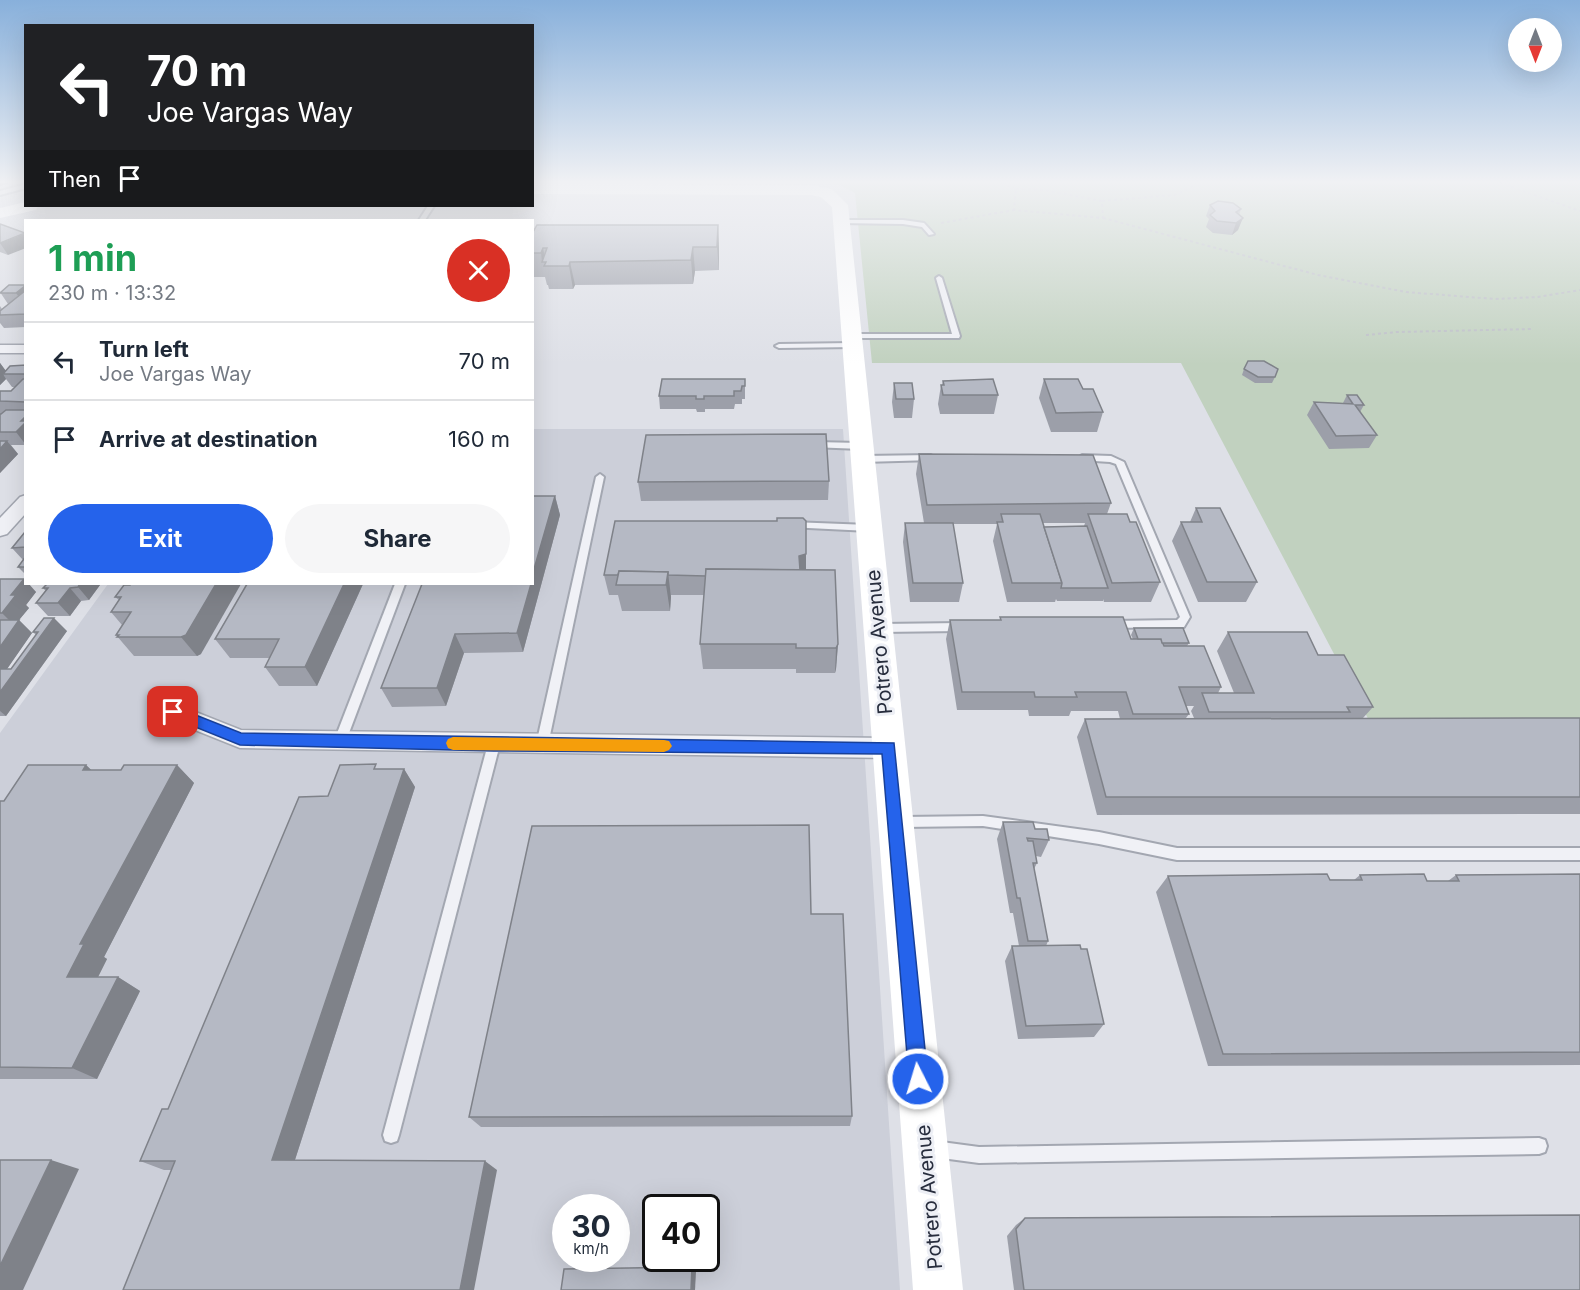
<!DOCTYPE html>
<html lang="en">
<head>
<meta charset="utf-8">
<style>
  body { margin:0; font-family:Inter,sans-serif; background:#f6f6f7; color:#1f2937; height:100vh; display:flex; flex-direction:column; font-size:22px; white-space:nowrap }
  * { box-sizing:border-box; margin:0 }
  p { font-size:20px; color:#747a83 }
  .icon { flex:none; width:33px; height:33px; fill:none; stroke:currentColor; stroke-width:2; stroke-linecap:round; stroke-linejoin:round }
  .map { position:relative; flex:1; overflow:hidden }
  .drawer { position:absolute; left:24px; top:219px; width:510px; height:366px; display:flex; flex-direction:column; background:#fff; border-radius:0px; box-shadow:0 6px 24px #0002 }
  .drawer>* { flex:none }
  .banner { position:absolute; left:24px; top:24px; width:510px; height:183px; border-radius:0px; box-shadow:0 6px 24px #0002; background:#202124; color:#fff; overflow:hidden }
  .needle { width:39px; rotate:180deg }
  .controls { position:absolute; left:1508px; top:18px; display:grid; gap:12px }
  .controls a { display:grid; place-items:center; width:54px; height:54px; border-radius:50%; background:#fff; box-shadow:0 6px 24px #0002; font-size:30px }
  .speed { position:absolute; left:552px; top:1194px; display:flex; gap:12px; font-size:30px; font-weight:700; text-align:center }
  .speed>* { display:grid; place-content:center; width:78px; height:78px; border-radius:50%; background:#fff; box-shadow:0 6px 24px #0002; line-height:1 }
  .speed small { font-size:15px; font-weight:400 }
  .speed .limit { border:3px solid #111; border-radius:9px; background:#fff; color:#111 }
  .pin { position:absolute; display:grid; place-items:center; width:51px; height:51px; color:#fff; margin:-26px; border-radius:12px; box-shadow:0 3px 9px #0006 }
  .me { position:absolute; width:66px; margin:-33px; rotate:355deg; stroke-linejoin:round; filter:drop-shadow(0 0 4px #0008) }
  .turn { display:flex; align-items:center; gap:21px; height:126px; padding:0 24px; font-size:27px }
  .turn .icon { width:78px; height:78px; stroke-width:2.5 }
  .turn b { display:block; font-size:42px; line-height:51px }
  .then { display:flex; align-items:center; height:57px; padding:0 24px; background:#0003; gap:12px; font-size:22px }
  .round { display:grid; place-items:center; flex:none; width:63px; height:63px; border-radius:32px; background:#f6f6f7 }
  .head { display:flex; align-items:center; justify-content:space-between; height:102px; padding:0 24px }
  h1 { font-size:36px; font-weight:700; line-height:45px; color:#1e9e55 }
  .cta { display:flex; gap:12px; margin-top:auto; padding:12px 24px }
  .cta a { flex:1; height:69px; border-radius:36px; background:#2563eb; color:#fff; font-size:24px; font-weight:700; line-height:69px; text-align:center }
  .cta a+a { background:#f6f6f7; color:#1f2937 }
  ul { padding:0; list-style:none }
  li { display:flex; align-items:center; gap:18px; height:78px; padding:0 24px; border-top:2px solid #e0e1e3 }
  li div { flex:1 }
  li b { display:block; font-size:22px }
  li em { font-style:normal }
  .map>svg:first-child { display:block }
  .built { fill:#cccfd9; fill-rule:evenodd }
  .green { fill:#c1d1bf }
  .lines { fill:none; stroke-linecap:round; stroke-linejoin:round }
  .lane-casing { stroke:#a3a7b1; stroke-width:4 }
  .street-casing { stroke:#a3a7b1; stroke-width:3 }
  .path { stroke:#bcbec6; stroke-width:2; stroke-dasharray:3 3; stroke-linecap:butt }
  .lane { fill:#f0f1f6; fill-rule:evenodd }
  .street { fill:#f0f1f6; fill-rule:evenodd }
  .secondary { fill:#fff; fill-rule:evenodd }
  .wall { fill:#9c9fa9; fill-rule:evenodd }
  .shaded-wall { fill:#7f8289 }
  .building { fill:#b5b9c4; stroke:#7f8289; stroke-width:1.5 }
  .route { fill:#2563eb; stroke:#184099; stroke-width:1.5 }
  .slow { fill:#f59e0b }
  .labels { text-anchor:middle; stroke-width:6; stroke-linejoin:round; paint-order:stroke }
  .near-street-label { font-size:20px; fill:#272d3d; stroke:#edeff5 }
</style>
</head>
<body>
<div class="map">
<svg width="1580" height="1290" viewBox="0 0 1580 1290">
  <rect width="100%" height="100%" fill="#dee0e7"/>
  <path class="built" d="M533,429H843L900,1290H0V733L108,584H532ZM566,1208H616V1258H566ZM656,1208H706V1258H656Z"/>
  <path class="green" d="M831,183H1580V730H1374L1181,363H872L855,193L842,186Z"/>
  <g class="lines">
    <defs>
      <g id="lane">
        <path d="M26,184V188L0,195V191Z"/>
        <path d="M428,206H434L425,220H419Z"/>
        <path d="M841,220H903L924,223L934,234L929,235L922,227L903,224L839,223L838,222Z"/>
        <path d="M939,276L942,278L960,336L959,338H852L848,336L852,334H952L936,278Z"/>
        <path d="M853,343L857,345L856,347L779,348L775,346L779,344Z"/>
        <path d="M814,442L861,443L865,446L861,449L811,447V443Z"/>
        <path d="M931,455L935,458L934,460L863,462L859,459L863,456Z"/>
        <path d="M1082,455L1111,456L1124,462L1190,617L1184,627L1107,628L1106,625L1111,621L1177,620L1180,617L1116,464L1110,462L1079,460L1078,458Z"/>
        <path d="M600,474L604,477L548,745L546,748L542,750L538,748L536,745L596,477Z"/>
        <path d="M791,522L869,525L874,528L869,531L788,527L786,525Z"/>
        <path d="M395,584H405L346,741L344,744L340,746L336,744L334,741Z"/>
        <path d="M961,623L966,627L961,631L880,632L875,628L880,624Z"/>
        <path d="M494,739L498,741L500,744L399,1135L397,1141L391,1143L385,1141L383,1135L488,744L490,741Z"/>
        <path d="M983,816L1099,832L1177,848H1580V860H1177L1099,844L983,826L902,827L898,826L896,822L898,818L902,817Z"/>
        <path d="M1539,1138L1545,1140L1547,1146L1545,1152L1539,1154L979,1163L934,1157L928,1155L926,1149L928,1143L934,1141L979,1147Z"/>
      </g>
      <g id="street">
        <rect x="0" y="345" width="26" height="8"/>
        <path d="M26,495V513L7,534L0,536V518L20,497Z"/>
        <path d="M173,703L241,730L889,738L897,741L901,748L897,755L889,758L240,748L165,718L162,712L165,706Z"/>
      </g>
    </defs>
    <use href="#lane" class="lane-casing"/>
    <use href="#street" class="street-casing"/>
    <g class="path">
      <path d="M1002,183L1016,189"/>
      <path d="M1500,183L1580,211"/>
      <path d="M1016,189L1044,190L1102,201L1103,218L1014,210Z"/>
      <path d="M1102,201L1174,195L1202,183"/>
      <path d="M1103,218L1318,275L1406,292L1495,299L1538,297L1580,290"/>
      <path d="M941,223L1014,210"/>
      <path d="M1366,335L1397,332L1533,329"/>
    </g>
    <use href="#lane" class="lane"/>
    <use href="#street" class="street"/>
    <g class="secondary">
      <path d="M532,184L811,185L832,189L848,205L963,1290H913L832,207L821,197L811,195L532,194Z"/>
      <path d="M26,202V206H38L36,210L0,218V208Z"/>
    </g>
  </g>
  <g class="wall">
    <path d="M1210,205L1241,209L1239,215L1238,230L1232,235L1213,233L1206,227L1209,219L1206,216Z"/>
    <path d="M0,224L8,255L0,252Z"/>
    <path d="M718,225L719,248V270L695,271L693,284L575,285L573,289H549L548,285H547L545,277H532V234Z"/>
    <path d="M26,285V327L4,328L0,323V306L2,309L8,304L0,292Z"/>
    <path d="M0,363L6,371L26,365V445H11L18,454L0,473V391H11L16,387H12L6,379L0,385Z"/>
    <path d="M1244,369L1275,377L1272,383H1255L1242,375Z"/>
    <path d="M745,379V399H742V404H735L734,409H705V412H697L696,409H660L659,396Z"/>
    <path d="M1044,379L1083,389L1103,412L1097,432H1051L1039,398Z"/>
    <path d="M943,381L998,395L994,414H940L938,404L941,385H942Z"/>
    <path d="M894,383L914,399L912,418H894L892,402Z"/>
    <path d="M1347,395L1364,405L1360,412L1377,435L1369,448L1329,449L1307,415L1314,402L1343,403Z"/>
    <path d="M919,454L1111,503L1107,514L1160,582L1151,602H1104L1103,599V601H1057L1056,599L1055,602H1007L993,541L997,524H953L963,583L959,602H910L903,542L905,523H924L916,474ZM1043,523H1085L1084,526L1044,527Z"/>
    <path d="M829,481L828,500L641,501L638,482Z"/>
    <path d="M555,496L560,515L523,652L464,653L446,706L392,707L381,688Z"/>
    <path d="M1196,508L1257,582L1246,602H1198L1172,541L1181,522H1190Z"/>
    <path d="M26,532V575L18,567L23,560L12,548Z"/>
    <path d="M806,554V570L838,644L836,669L835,673H796V669H703L700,644L704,595H671L670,611H622L618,595H609L604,575Z"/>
    <path d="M0,579H24L26,580V584L36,592L26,605L29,608L19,620L32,633L7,669H11L36,635L33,632L67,631L6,716H0Z"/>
    <path d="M247,584H363L317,686H279L265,667L270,658H230L215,639Z"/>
    <path d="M100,585L89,600L81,601L70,616H48L36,603L46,591L43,588Z"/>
    <path d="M130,585L201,654L197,656H134L116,635L122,625L111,612L119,600L115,597Z"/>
    <path d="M1000,617L1131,639H1133L1131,635L1134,628L1189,643L1187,646L1221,687L1218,693H1234L1217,651L1228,632L1318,655L1373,707L1363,718H1580V814L1097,815L1077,737L1085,719H1120L1118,711H1071L1069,716H1029L1028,710H957L946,639L950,620H1000ZM1186,706H1194L1191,711L1194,718H1186L1189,714Z"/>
    <path d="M86,765L91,770H121L177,765L194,783L104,957L107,959L98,977H118L140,991L97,1079H0V801H4Z"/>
    <path d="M379,769H404L415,787L295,1160L497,1170H164L140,1161L168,1109L328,796Z"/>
    <path d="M1003,822L1035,829L1049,840L1041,857L1036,856L1037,863L1034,869L1048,941L1046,946L1104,1024L1094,1037L1018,1039L1005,961L1012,946H1019L1013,913H1010L997,839Z"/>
    <path d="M1580,874V1065L1208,1066L1156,892L1168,876L1354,880L1360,875L1427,881H1448L1456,875Z"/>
    <path d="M852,1116L850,1126L481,1127L469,1117Z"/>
    <path d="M1025,1218L1580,1290H1014L1007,1236L1016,1225Z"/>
  </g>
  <g class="shaded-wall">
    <path d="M0,183H10L0,186Z"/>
    <path d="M1243,218L1238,230L1232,235L1236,223Z"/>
    <path d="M718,225L719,248V270L717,247Z"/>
    <path d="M26,233V248L8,255L0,243Z"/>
    <path d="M693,247L695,271L693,284L691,260Z"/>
    <path d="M543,248L546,262H542L541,253Z"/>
    <path d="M570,262L575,285L573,289L569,266Z"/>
    <path d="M26,285V304L25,305L16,293Z"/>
    <path d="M0,363L8,374H3L6,379L0,385Z"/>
    <path d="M26,416V445L16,432L21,421Z"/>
    <path d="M7,441L18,454L0,473V449Z"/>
    <path d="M555,496L560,515L523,652L517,633L531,584H532V576Z"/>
    <path d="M806,554V573L799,576V556Z"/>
    <path d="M668,572L671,597L670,611L666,585Z"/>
    <path d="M24,579L26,580V584H29L36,592L26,605L29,608L19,620L32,633L0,679V647L15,626L2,613L11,595Z"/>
    <path d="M80,584H99L100,585L89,600L78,587Z"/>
    <path d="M216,584H241L201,654L197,656L181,637Z"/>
    <path d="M344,584H363L317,686L305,667Z"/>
    <path d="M70,588L81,601L70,616L58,603Z"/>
    <path d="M54,618L67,631L6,716L0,711V692Z"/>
    <path d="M455,634L464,653L446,706L437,688Z"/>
    <path d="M838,644L836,669L835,673L836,648Z"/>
    <path d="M86,765L105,783L83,770Z"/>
    <path d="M177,765L194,783L104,957L107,959L91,991L67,977L80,944Z"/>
    <path d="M404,769L415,787L292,1169L272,1160Z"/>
    <path d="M118,977L140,991L97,1079L72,1068Z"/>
    <path d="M51,1160L79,1169L23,1290H0V1266Z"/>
    <path d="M485,1161L497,1170L474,1290H460Z"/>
    <path d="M692,1267L696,1272L695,1290H691Z"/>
  </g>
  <g class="building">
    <path d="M1218,201L1233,203L1241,209L1236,212L1243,218L1236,223L1217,221L1210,215L1215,211L1210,205Z"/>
    <path d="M0,224L25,233L0,243Z"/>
    <path d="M537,225H718L717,247H693L691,260L570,262L569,266H544L546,262H542L547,248H543L541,253H532V234Z"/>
    <path d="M9,285H26L16,293H0Z"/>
    <path d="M26,290V314L0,315V311Z"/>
    <path d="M1248,361H1264L1278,369L1275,377H1258L1244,369Z"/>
    <path d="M26,365V374H3L10,366Z"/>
    <path d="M23,379H26V402L0,401V391H11Z"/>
    <path d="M662,379H745V386H742L741,391H734V396H704V399H696V396H659Z"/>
    <path d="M993,379L998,395H943L941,385H944L943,381Z"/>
    <path d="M1044,379H1078L1083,389H1093L1103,412L1056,413Z"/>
    <path d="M894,383H912L914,399H896Z"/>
    <path d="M1347,395H1357L1364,405H1355L1377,435L1336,436L1314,402L1353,404Z"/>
    <path d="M6,410H26V416L21,421H26V422L16,432H0V414H1Z"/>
    <path d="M826,434L829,481L638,482L646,435Z"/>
    <path d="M0,441H7L0,449Z"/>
    <path d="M919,454L1093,455L1111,503L927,505Z"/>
    <path d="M532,496H555L532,576Z"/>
    <path d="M1196,508H1220L1257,582H1207L1181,522H1202Z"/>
    <path d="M1001,514H1040L1062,583H1012L997,522H1003Z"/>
    <path d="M1088,514H1127L1130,522H1136L1160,582L1112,583Z"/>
    <path d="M777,518H803L806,521V554L799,556L800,570L706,569V576L668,575V572L619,571L618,575H604L615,521H777Z"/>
    <path d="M905,523H953L963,583H913Z"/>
    <path d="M1087,526L1108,588H1061L1062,583L1044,527Z"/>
    <path d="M25,532L26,547L12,548Z"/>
    <path d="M26,556V567H18Z"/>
    <path d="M706,569L835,570L838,644L836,648H796V644H700Z"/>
    <path d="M619,571L668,572L666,585H616Z"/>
    <path d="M0,579H24L11,595H16L2,613H0Z"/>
    <path d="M47,584H80L78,587L70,588L58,603H36L48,588H43Z"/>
    <path d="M131,584H216L186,635L181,637H117L119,635H116L131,612H111L121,597H115L124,585H130Z"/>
    <path d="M247,584H344L305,667H265L279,639H215Z"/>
    <path d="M422,584H531L517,633L455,634L437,688H381Z"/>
    <path d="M1000,617H1123L1131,639H1161L1164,646H1204L1221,687H1179L1189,714H1133L1126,692H1075L1077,697H1035L1034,692H962L950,620H1001Z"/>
    <path d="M44,618H54L0,692V669H11L38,632H33Z"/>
    <path d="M0,620H19L0,647Z"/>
    <path d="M1134,628H1183L1189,643H1162L1161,639H1138Z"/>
    <path d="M1228,632H1307L1318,655H1344L1373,707H1347L1350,712H1209L1202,693H1254Z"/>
    <path d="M1580,718V797H1106L1085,719Z"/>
    <path d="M376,764L374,769H404L272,1160L485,1161L460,1290H123L175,1161H140L162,1109H168L299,797L328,796L340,765Z"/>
    <path d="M28,765H86L83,770H121L124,765H177L80,944H84L67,977H118L72,1068L0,1067V801H4Z"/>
    <path d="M1003,822H1033L1035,829H1047L1049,840L1027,838L1028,841H1033L1037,863H1033L1048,941H1028L1020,898H1017Z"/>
    <path d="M809,825L811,914H843L852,1116L469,1117L532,826Z"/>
    <path d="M1327,874L1330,880H1362L1360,875L1424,874L1427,881H1459L1456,875L1580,874V1052L1223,1054L1168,876Z"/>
    <path d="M1080,945L1081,949H1087L1104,1024L1026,1026L1012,946Z"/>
    <path d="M0,1160H51L0,1266Z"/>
    <path d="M1580,1215V1290H1024L1016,1229L1025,1218Z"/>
    <path d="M692,1267L691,1290H561L564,1269Z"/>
  </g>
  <linearGradient id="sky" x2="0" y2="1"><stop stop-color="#88b0db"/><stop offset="0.5" stop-color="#f0f1f4"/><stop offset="1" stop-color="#f0f1f4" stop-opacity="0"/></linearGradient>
  <rect width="1580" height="364" fill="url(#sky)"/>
  <path class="route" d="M173,706L241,733L894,743L928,1079L925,1086L918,1088L912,1086L909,1079L882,754L494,751L240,745L168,716L166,712L168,708Z"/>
  <path class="slow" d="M453,737L664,740L669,741L672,746L669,750L664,752L453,750L448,748L446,743L448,739Z"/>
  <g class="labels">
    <g class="near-street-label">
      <text transform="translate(879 642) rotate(-95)" y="7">Potrero Avenue</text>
      <text transform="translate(929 1197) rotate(-95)" y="7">Potrero Avenue</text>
    </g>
  </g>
</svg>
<div class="controls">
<a><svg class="needle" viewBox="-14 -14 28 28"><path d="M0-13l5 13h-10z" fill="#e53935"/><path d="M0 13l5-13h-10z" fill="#747a83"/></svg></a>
</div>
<div class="speed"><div>30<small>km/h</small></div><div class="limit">40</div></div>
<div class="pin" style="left:173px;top:712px;background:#d93025"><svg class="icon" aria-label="arrive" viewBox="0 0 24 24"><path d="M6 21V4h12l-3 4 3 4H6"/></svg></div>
<svg class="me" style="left:918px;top:1079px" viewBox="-20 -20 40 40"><circle r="17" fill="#2563eb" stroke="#fff" stroke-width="3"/><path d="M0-11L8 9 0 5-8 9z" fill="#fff"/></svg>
<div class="banner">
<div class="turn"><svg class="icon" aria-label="left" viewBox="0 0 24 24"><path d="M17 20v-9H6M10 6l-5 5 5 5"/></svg><div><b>70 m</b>Joe Vargas Way</div></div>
<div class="then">Then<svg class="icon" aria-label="arrive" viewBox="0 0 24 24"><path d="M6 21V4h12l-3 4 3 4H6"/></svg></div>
</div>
<section class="drawer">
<div class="head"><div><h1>1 min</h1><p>230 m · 13:32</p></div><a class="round" style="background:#d93025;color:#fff"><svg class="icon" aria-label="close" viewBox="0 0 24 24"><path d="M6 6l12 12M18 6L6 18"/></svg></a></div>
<ul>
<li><svg class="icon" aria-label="left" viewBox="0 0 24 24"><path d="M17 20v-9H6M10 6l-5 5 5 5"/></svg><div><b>Turn left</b><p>Joe Vargas Way</p></div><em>70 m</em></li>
<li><svg class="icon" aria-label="arrive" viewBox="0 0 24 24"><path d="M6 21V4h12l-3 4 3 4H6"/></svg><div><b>Arrive at destination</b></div><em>160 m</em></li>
</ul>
<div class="cta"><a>Exit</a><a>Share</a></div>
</section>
</div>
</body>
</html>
